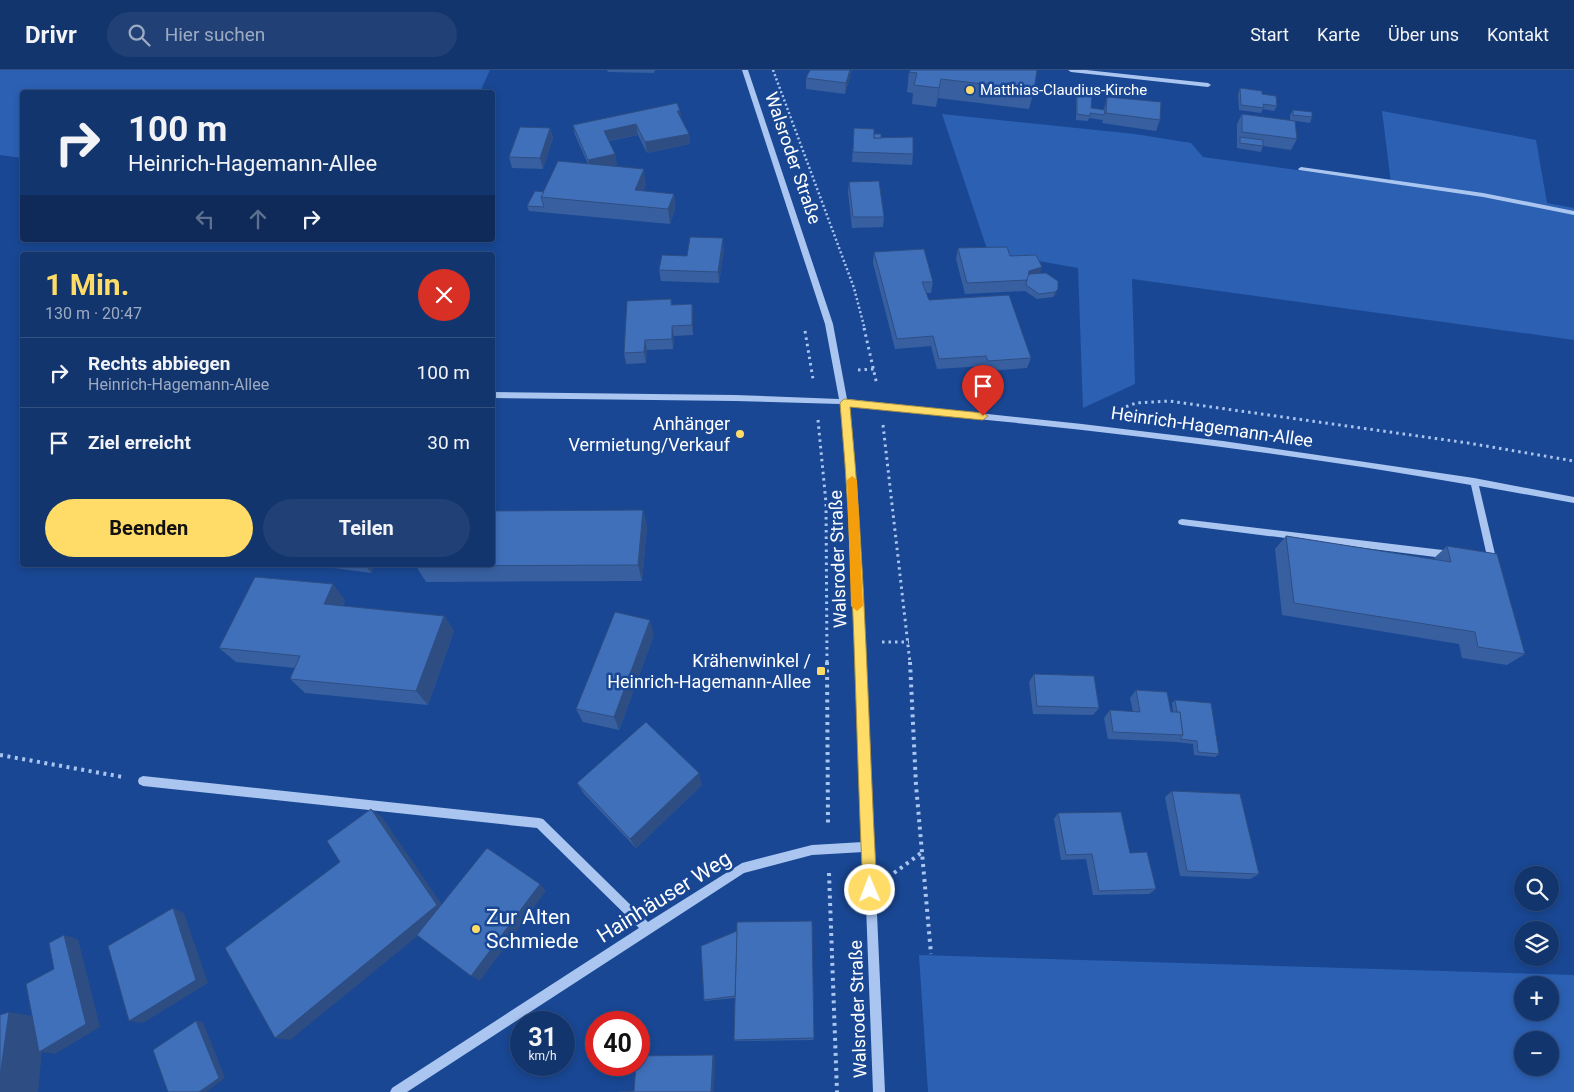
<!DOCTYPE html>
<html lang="de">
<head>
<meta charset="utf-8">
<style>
  body { margin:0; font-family:Roboto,sans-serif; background:#204076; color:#f1f3f6; height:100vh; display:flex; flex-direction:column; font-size:19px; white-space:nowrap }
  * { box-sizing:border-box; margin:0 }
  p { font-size:16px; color:#9dabc2 }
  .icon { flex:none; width:28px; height:28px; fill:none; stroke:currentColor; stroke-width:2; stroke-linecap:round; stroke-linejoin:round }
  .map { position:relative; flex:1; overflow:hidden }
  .side { position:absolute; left:20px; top:182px; width:475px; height:315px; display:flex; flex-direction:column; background:#13356e; border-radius:5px; box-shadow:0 2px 8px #0003,0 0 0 1px #325081 }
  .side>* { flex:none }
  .hud { position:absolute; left:20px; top:20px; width:475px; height:152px; border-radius:5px; box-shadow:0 2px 8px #0003,0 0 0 1px #325081; background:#13356e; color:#f1f3f6; overflow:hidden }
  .controls { position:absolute; left:1514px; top:796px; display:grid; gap:10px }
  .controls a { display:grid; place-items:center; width:45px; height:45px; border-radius:50%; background:#13356e; box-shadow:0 2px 8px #0003,0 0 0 1px #325081; font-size:25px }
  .speed { position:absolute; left:510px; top:941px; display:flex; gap:10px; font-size:25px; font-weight:700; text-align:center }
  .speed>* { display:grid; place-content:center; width:65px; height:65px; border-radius:50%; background:#13356e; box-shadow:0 2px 8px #0003,0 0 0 1px #325081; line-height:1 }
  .speed small { font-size:12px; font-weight:400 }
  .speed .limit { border:8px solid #d22; background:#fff; color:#111 }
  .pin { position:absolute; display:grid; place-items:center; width:42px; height:42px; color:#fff; margin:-51px -21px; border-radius:50% 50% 50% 0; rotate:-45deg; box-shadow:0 0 5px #0007 }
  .pin .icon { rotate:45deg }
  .me { position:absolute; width:55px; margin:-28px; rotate:359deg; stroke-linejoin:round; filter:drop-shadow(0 0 4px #0008) }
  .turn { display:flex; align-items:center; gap:18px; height:105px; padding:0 25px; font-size:22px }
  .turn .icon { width:65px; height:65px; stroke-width:2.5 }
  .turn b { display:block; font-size:35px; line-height:42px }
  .lanes { display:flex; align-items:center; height:48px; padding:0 25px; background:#0003; justify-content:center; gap:25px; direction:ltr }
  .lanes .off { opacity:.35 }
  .round { display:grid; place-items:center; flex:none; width:52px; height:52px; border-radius:26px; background:#204076 }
  .head { display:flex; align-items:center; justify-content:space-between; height:85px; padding:0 25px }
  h1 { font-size:30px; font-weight:700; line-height:38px; color:#ffdc68 }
  .button { display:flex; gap:10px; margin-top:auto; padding:10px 25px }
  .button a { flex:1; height:58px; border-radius:30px; background:#ffdc68; color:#111; font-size:20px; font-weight:700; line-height:58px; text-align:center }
  .button a+a { background:#204076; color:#f1f3f6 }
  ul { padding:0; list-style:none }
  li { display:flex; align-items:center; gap:15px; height:70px; padding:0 25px; border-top:1px solid #325081 }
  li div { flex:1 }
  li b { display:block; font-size:19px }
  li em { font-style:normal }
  header { display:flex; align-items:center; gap:30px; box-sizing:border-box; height:70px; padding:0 25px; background:#13356e; border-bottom:1px solid #325081 }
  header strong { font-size:24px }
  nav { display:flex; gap:28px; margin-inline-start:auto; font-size:18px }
  .search { width:350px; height:45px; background:#204076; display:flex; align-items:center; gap:12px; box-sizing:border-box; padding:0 18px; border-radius:28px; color:#9dabc2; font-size:19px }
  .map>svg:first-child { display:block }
  .green { fill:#2c60b2; fill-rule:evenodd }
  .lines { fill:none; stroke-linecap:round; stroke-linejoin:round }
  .path-far2 { stroke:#a9c5f0; stroke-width:2.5; stroke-dasharray:2 2.5; stroke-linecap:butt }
  .path-far1 { stroke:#a9c5f0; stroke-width:3; stroke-dasharray:2.5 4; stroke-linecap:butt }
  .path { stroke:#a9c5f0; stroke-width:4; stroke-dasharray:3 4.5; stroke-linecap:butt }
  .minor { fill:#a9c5f0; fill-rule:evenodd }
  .wall { fill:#3860a1 }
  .shaded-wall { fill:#2e4e83 }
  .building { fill:#4170bb; stroke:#2e4e83 }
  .route { fill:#ffdc68; stroke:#a68f44 }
  .slow { fill:#f59e0b }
  .poi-dot { fill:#ffdc68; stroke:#194793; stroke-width:2 }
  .labels { text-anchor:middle; stroke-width:5; stroke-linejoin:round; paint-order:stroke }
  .far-poi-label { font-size:15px; fill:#fff; stroke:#194793; text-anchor:start }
  .street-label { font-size:18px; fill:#fff; stroke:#194793 }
  .poi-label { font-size:18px; fill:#fff; stroke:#194793; text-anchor:end }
  .near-street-label { font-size:21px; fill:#fff; stroke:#194793 }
  .near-poi-label { font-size:21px; fill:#fff; stroke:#194793; text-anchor:start }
</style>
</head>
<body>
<header>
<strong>Drivr</strong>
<div class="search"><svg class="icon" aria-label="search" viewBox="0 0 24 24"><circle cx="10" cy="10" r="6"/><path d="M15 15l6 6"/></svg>Hier suchen</div>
<nav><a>Start</a><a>Karte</a><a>Über uns</a><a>Kontakt</a></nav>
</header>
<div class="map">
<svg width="1574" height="1022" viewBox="0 0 1574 1022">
  <rect width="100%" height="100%" fill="#194793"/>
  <g class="green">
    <path d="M0,0H490L480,22H22V88L0,85Z"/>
    <path d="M1382,41L1536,70L1547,133L1574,138V270L1132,209L1135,314L1083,338L1078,198L988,182L942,44L1135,64L1191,73L1203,87L1391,113Z"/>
    <path d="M919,885L1574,905V1022H928ZM1522,915H1550V942H1522ZM1522,970H1550V998H1522Z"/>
  </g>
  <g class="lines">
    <path class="path-far2" d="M773,0L854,218L865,260"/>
    <g class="path-far1">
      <path d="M864,258L877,315"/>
      <path d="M805,261L813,309"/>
      <path d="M858,300L875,299"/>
      <path d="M1120,339L1136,333L1169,331L1468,373L1574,391"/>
      <path d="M818,350L826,433L827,593"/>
      <path d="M883,355L910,593"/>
      <path d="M882,572H909"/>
    </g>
    <g class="path">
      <path d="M827,592L828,756"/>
      <path d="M910,592L916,715L931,884"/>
      <path d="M0,685L123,707"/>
      <path d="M829,803L837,1022"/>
      <path d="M894,803L921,783"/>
    </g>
    <g class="minor">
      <path d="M742,0H748L833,254L847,329L1082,354L1223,371L1474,408L1574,427V433L1479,416L1495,484L1494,487L1483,493L1480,492L1479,489L1480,486L1486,482L1471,415C1310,387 1149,366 987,350C941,345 895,339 848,335L858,434L869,714L874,777L885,1022H873L864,782L812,785L744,803L407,1022H390L392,1018L639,858L537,758L143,716L139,714L138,711L139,708L143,706L539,748L543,749L648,852L742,793L812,775L863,772L859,714L850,434L840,334L735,331L492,328V322L735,325L839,329L825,254Z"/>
      <path d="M1068,0H1086L1208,13L1211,15L1208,17L1071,2Z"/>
      <path d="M1301,97L1483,123L1574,141V145L1483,127L1299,100L1298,99Z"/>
      <path d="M1182,449L1451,481L1454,482L1455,485L1454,488L1451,489L1182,455L1179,454L1178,452L1179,450Z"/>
    </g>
  </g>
  <g class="wall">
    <path d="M607,0H655L654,3L608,2Z"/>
    <path d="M852,0L845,24L806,19V8Z"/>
    <path d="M909,2L1034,20L1029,39L938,28L936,37L912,34L913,23L907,22Z"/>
    <path d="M1240,18L1262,24L1277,36L1274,41L1263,39L1261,43L1239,40L1238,24Z"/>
    <path d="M1077,22L1091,38L1104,40L1107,27L1160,50L1156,61L1102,53L1103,50L1089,48L1088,51L1076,50V27Z"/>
    <path d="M1293,40L1312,47L1310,53L1290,50V45Z"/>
    <path d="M680,41L681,49L689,64L690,74L647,83L638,65L609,71L615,84L617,95L611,96L646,114L643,121L674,124L675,139L670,154L529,141L527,136L544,122L588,94L575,65L573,55Z"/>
    <path d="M1242,44L1297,69L1291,80L1263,76L1261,82L1237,78V54Z"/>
    <path d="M550,58L553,68L543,99L512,98L509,87Z"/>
    <path d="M854,58L874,64L913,84L912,95L852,92Z"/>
    <path d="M849,112L884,147L883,157L852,158L848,122Z"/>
    <path d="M724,178L719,213L661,211L659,200L687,186Z"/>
    <path d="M958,178L1040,203H1046L1056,224L1053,227L1037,229L1025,221L965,224L956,189Z"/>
    <path d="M874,182L933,212L931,223H926L929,230L1031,288L1027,298L986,301L984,296L937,299L931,276L895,279L873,193Z"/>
    <path d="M671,229L672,235L692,234L693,245V265L674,266L673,279L647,280L646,293L626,294L624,283Z"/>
    <path d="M643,440L647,457L642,511L426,512L416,496Z"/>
    <path d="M1286,466L1433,489L1447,476L1525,584L1507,595L1462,588L1459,574L1282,545L1275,479Z"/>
    <path d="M312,495H375L371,503Z"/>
    <path d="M345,530L343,536L444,546L454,561L428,635L305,623L290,609L295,598L236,592L219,578Z"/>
    <path d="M654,565L619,660L583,652L576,639Z"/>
    <path d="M1034,604L1099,638L1093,645L1033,644L1029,612Z"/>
    <path d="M1136,620L1171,642H1173L1172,633L1175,630L1219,684L1215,687L1194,685L1193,674L1177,672L1108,669L1104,648L1110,640L1133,642L1130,628Z"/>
    <path d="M577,713L702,715L636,778L584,724Z"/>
    <path d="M1172,721L1259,804L1250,809L1180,806L1165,727Z"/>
    <path d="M1058,743L1130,783L1156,819L1149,824L1093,825L1086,789L1061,790L1054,749Z"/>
    <path d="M701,876L814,968L813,970L735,971L734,970L735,928L705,931L704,930Z"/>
  </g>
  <g class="shaded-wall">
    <path d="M850,0H852L845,24L846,13Z"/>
    <path d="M941,9L938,28L936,37L939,18Z"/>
    <path d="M677,41H680L682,51Z"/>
    <path d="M636,54L638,65L606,71L604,61Z"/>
    <path d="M550,58L553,68L543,99L540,88Z"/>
    <path d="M689,64L690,74L647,83L645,72Z"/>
    <path d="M615,84L617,95L590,100L588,90Z"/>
    <path d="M644,99L646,114L638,135L635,120Z"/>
    <path d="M674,124L675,139L670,154L668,139Z"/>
    <path d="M723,168L724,178L719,213L718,202Z"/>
    <path d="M1042,197L1039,207L1027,211L1029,201Z"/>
    <path d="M1058,219L1056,224L1053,227L1055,222Z"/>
    <path d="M692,234L693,245V265L692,255Z"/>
    <path d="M672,256L674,266L673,279L672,269Z"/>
    <path d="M645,270L647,280L646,293L644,282Z"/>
    <path d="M643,440L647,457L642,511L638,495Z"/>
    <path d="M365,495H375L371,503Z"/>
    <path d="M333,514L345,530L337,549L324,534Z"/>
    <path d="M444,546L454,561L428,635L416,621Z"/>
    <path d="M650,550L654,565L619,660L614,647Z"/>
    <path d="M699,703L702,715L636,778L630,769Z"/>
    <path d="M371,739L382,747L447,842L290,970L275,968Z"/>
    <path d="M540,814L546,821L480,911L471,906Z"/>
    <path d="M173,838L184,843L208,913L143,953L129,951Z"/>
    <path d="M64,865L78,869L100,957L55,984L42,982L38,1022H0V1006L9,942L46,948Z"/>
    <path d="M196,951L203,952L225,1008L206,1022H199Z"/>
    <path d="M713,985L715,987L714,1022H711Z"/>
  </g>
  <g class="building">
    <path d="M810,0H850L846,13L806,8Z"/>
    <path d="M910,0H1037L1034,20L941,9L939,18L914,15L917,3L909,2Z"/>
    <path d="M1240,18L1262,21V24L1276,26L1277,36L1263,34L1264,38L1241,35Z"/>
    <path d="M1077,22L1092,24L1091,38L1105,40L1104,45L1090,43V46L1077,44Z"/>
    <path d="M1107,27L1161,32L1160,50L1106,43Z"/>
    <path d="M677,33L680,41H677L689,64L645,72L636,54L604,61L615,84L588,90L573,55Z"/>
    <path d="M1293,40L1312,42V47L1293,45Z"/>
    <path d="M1242,44L1295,51L1297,69L1242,62Z"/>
    <path d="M520,57L550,58L540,88L509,87Z"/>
    <path d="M854,58L874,59V68L913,67V84L853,82Z"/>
    <rect x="874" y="64" width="7" height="4"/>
    <path d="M1240,67L1263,70V76L1240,73Z"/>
    <path d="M558,91L644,99L635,120L674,124L668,139L541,127Z"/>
    <path d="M879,111L884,147H853L849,112Z"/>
    <path d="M535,121L544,122L541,127L544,137L527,136Z"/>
    <path d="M690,167L723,168L718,202L659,200L662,185L687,186Z"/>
    <path d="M1007,177L1010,186L1036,185L1042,197L1029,201L1028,210L967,213L958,178Z"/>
    <path d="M924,179L933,212H922L929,230L1009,225L1031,288L988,291L986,286L939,289L933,266L897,269L874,182Z"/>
    <path d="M1046,203L1058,211V219L1055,222L1039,224L1026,215L1028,206L1030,204Z"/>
    <path d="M671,229V235L692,234V255L672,256V269L645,270L644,282L624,283L627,231Z"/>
    <path d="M643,440L638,495L416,496V495H492V441Z"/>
    <path d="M1286,466L1451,492L1447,476L1497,484L1525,584L1478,577L1475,562L1294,533Z"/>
    <path d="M255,507L333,514L324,534L444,546L416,621L290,609L300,586L219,578Z"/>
    <path d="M615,542L650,550L614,647L576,639Z"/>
    <path d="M1034,604L1094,606L1099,638L1037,636Z"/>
    <path d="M1136,620L1167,622L1171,642H1180L1183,665L1113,662L1110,640L1140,642Z"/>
    <path d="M1175,630L1211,633L1219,684L1198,682L1197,671L1180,669L1183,665L1180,642H1177Z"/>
    <path d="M646,652L699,703L630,769L577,713Z"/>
    <path d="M1172,721L1240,724L1259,804L1187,801Z"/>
    <path d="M371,739L437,835L275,968L225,878L340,792L327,771Z"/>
    <path d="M1121,742L1130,783L1147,782L1156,819L1099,821L1092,784L1066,785L1058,743Z"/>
    <path d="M487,778L540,814L471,906L417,865Z"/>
    <path d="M173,838L196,910L129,951L108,876Z"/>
    <path d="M812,851L814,968L734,970L737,852Z"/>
    <path d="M737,861L735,926L704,930L701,876Z"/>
    <path d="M64,865L86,954L39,982L26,914L54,899L49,873Z"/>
    <path d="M9,942L0,1006V945Z"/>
    <path d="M196,951L219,1008L199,1022H168L153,980Z"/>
    <path d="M713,985L711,1022H619L634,1021L636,995H639V986Z"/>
  </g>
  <path class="route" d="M844,329L983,343L988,346L983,350L850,337C866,498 868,659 877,820L875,825L870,827L865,825L863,820C855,658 855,495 840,333Z"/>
  <path class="slow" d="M852,406L857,410L863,536L857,541L851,536L847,410Z"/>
  <g class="poi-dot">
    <circle cx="970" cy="20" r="5"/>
    <circle cx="740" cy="364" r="5"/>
    <rect x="816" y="596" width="10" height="10" rx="2.5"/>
    <circle cx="476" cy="859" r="5"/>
  </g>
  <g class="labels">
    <g class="far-poi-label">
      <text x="980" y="25">Matthias-Claudius-Kirche</text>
    </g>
    <g class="street-label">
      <text transform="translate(793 88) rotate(71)" y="6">Walsroder Straße</text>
      <text transform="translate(1212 357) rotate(8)" y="6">Heinrich-Hagemann-Allee</text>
      <text transform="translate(838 489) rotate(-92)" y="6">Walsroder Straße</text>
      <text transform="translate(858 939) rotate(-92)" y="6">Walsroder Straße</text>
    </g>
    <g class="poi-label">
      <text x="730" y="360">Anhänger<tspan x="730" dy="21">Vermietung/Verkauf</tspan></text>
      <text x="811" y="597">Krähenwinkel /<tspan x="811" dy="21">Heinrich-Hagemann-Allee</tspan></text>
    </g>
    <g class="near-street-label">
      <text transform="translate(664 827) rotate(-32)" y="7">Hainhäuser Weg</text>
    </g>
    <g class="near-poi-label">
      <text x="486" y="854">Zur Alten<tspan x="486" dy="24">Schmiede</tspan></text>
    </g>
  </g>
</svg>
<div class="controls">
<a><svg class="icon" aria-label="search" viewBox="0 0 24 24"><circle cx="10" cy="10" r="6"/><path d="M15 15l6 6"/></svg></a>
<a><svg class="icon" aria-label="layers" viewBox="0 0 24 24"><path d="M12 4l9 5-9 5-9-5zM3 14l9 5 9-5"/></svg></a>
<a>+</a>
<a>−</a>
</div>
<div class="speed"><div>31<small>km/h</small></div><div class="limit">40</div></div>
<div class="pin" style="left:983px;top:346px;background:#d93025"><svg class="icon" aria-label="arrive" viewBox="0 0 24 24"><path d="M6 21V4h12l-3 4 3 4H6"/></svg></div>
<svg class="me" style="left:870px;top:820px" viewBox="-20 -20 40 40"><circle r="17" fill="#ffdc68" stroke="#fff" stroke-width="3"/><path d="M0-11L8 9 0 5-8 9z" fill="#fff"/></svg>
<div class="hud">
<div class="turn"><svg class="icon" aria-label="right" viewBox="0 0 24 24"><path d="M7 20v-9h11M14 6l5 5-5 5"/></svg><div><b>100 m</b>Heinrich-Hagemann-Allee</div></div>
<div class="lanes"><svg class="icon off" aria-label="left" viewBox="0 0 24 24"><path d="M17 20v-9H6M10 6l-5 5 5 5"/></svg><svg class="icon off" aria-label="ahead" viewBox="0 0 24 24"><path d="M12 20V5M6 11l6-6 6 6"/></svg><svg class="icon" aria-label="right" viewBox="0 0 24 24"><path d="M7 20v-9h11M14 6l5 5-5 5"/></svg></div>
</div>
<section class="side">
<div class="head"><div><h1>1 Min.</h1><p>130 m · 20:47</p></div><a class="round" style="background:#d93025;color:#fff"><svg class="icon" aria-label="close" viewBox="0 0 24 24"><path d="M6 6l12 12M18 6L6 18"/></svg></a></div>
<ul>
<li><svg class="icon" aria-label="right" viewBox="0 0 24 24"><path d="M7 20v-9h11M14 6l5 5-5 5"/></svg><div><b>Rechts abbiegen</b><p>Heinrich-Hagemann-Allee</p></div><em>100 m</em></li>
<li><svg class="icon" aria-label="arrive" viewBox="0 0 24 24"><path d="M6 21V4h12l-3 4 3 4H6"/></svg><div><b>Ziel erreicht</b></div><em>30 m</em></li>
</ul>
<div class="button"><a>Beenden</a><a>Teilen</a></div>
</section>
</div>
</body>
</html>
